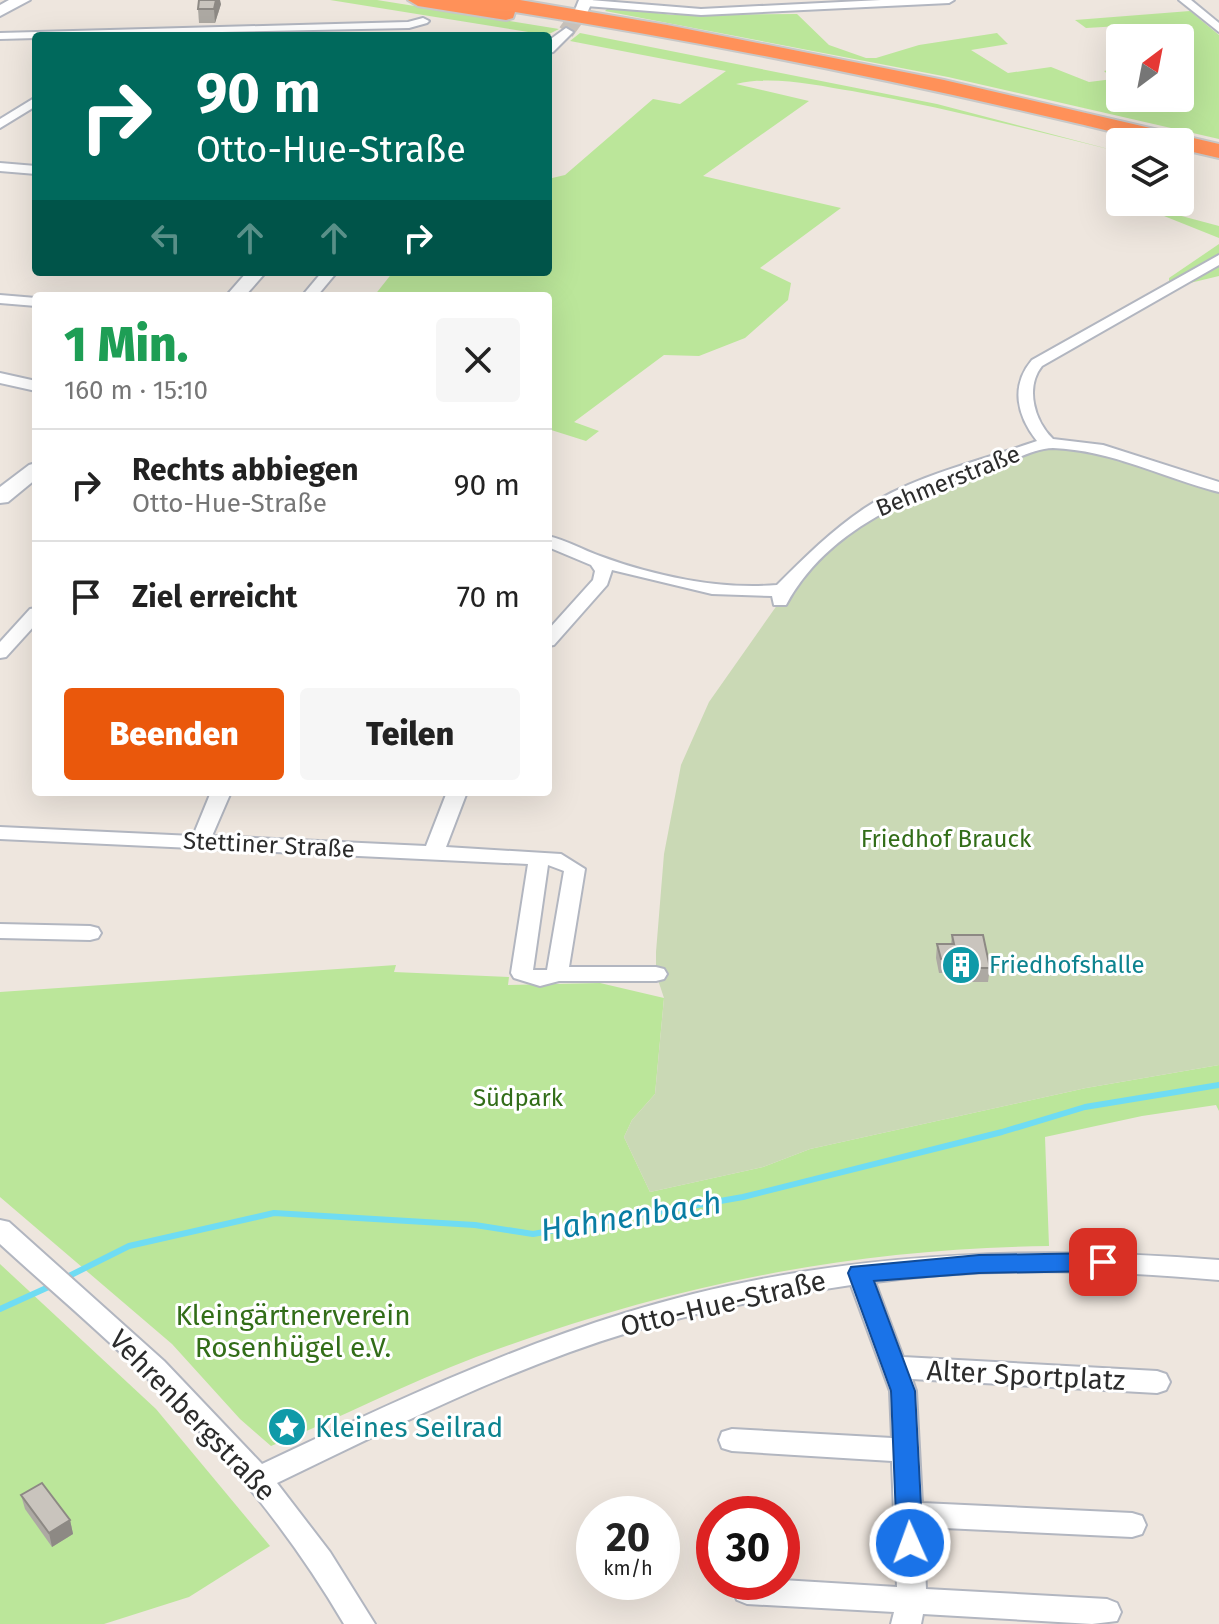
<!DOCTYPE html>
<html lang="de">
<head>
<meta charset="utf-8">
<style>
  body { margin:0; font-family:"Fira Sans",sans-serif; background:#f6f6f6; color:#222; height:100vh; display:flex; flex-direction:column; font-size:30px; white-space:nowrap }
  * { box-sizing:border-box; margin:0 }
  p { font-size:26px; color:#767676 }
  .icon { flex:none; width:44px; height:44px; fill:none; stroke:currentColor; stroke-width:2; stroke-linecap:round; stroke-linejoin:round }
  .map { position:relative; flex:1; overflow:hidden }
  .panel { position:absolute; left:32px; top:292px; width:520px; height:504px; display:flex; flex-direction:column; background:#fff; border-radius:8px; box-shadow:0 8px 32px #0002 }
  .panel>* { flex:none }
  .top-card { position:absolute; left:32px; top:32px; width:520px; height:244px; border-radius:8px; box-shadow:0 8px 32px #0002; background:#00695c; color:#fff; overflow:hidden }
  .needle { width:52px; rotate:32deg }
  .buttons { position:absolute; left:1106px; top:24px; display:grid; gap:16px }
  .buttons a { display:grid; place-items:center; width:88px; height:88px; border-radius:8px; background:#fff; box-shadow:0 8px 32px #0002; font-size:40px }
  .speed { position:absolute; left:576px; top:1496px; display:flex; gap:16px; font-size:40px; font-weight:700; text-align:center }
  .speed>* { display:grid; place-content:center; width:104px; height:104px; border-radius:50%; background:#fff; box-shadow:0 8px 32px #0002; line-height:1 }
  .speed small { font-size:20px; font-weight:400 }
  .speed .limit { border:12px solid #d22; background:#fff; color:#111 }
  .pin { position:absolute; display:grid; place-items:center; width:68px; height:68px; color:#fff; margin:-34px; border-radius:16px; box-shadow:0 4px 12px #0006 }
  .me { position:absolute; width:88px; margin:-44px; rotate:358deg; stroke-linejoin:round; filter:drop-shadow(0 0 6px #0008) }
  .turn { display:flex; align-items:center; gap:28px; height:168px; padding:0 32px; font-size:36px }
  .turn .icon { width:104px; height:104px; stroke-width:2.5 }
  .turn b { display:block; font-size:56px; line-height:68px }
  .lanes { display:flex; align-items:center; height:76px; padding:0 32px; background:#0003; justify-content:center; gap:40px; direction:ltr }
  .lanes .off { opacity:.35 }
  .round { display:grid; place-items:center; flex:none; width:84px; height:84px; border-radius:8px; background:#f6f6f6 }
  .headline { display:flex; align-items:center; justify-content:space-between; height:136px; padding:0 32px }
  h1 { font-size:48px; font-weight:800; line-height:60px; color:#1e9e55 }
  .primary-button { display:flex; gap:16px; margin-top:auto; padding:16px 32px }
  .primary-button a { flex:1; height:92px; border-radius:8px; background:#ea580c; color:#fff; font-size:32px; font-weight:800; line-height:92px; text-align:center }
  .primary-button a+a { background:#f6f6f6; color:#222 }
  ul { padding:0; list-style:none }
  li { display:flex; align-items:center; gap:24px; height:112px; padding:0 32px; border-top:2px solid #e0e0e0 }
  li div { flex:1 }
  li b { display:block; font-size:30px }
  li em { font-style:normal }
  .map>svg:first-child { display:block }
  .green { fill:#bbe69a }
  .cemetery { fill:#cad9b5 }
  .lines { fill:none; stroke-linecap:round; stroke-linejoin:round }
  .stream { stroke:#6fdcf3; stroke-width:6 }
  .tertiary-tunnel { stroke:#c7c1ba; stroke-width:16; stroke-dasharray:16 8; stroke-linecap:butt }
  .minor-casing { stroke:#b2b6c0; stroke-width:4 }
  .tertiary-casing { stroke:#b2b6c0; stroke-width:4 }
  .secondary-casing { stroke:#b2b6c0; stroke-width:4 }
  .motorway-casing { stroke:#c8c8c8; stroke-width:4 }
  .minor { fill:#fff; fill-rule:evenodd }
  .tertiary { fill:#fff; fill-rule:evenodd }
  .secondary { fill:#fff; fill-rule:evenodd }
  .motorway { fill:#ff9159; fill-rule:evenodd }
  .wall { fill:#ada9a3 }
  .shaded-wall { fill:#8d8984 }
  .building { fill:#c9c4bd; stroke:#8d8984; stroke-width:2 }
  .route { fill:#1a73e8; stroke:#114b97; stroke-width:2 }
  .labels { text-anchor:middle; stroke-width:6; stroke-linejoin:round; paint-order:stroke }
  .street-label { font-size:24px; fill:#2c2c2c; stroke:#fff }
  .park-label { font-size:24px; fill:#326d18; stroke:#fff }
  .culture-label { font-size:24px; fill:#0d838f; stroke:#fff; text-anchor:start }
  .near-street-label { font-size:28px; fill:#2c2c2c; stroke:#fff }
  .near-park-label { font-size:28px; fill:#326d18; stroke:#fff }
  .near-culture-label { font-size:28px; fill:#0d838f; stroke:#fff; text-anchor:start }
  .near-water-label { font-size:32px; font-style:italic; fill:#097da3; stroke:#fff }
</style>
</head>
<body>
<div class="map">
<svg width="1219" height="1624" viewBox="0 0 1219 1624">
  <rect width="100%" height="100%" fill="#eee6de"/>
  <g class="green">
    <path d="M330,0H377L559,29L547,35Z"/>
    <path d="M609,7L673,15L797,14L829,45L866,58H876L919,45L997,33L1008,44L971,50L1008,73L1051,67L1089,82L1113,79L1104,71L1120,67V98H1180V38H1133L1120,26L1086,28L1075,20L1190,11L1219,35V139L948,77L605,11Z"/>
    <path d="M580,33L937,104L1120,152C1031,130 942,107 852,91C816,85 771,75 736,84L809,101L703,176L841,208L760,268L791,283L788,300L745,338L699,356L664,355L574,422L599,431L586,441L548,429V296H374L393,272H548V179L565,175L653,99L680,104L726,71L570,41Z"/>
    <path d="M1129,202L1219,226V238Z"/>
    <path d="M1219,244V276L1169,288V278Z"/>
    <path d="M396,965L394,972L509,977L508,985L600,983L664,998L655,1094L632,1120L624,1137L650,1192L763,1167L810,1149L1086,1088L1219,1065V1111L1216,1105L1142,1116L1045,1137L1049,1246C844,1249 668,1286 476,1357C407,1383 340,1418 271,1446L240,1419L172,1344L0,1197V992Z"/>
    <path d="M0,1264L156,1409L270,1546L189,1597L104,1624H0Z"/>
  </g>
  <path class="cemetery" d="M1058,443L1219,487V1065L1086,1088L810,1149L763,1167L650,1192L624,1137L632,1120L655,1094L664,998L656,974V952L664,854L681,765L709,702L780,601L783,590L873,510Z"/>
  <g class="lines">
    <g class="stream">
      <path d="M65,1278L129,1246L274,1213L475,1225L533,1234L743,1197L1002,1132L1085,1107L1219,1085"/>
      <path d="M0,1309L53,1285"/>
    </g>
    <path class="tertiary-tunnel" d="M566,32L582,10"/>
    <defs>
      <g id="minor">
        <path d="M881,0H954L949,3L701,15L586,6L581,3L590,0L701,9Z"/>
        <path d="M1179,0H1191L1219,23V32Z"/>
        <path d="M423,18L429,21L427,23L409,28L36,36V38L0,39V33L408,22Z"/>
        <path d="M36,97V106L0,128V119Z"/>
        <path d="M0,163L36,166V174L0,171Z"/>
        <path d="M1219,255V265L1042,366C1025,387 1034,421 1053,439L1103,445L1219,482V492C1164,478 1111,450 1053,448C1035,448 1012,461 995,467C915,494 828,527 786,605H774L772,596L712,594L612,570L607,585L554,645L548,646V630L593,580L595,571L591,565L548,547V536C566,540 583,550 600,556C654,576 719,590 777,585C805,557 832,530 865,508C912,476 983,460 1037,441C1017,416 1010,386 1032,360Z"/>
        <path d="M322,272H337L317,296H302Z"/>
        <path d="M0,295L36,298V306L0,303Z"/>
        <path d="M0,373L36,381V391L0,383Z"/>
        <path d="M36,608V624L6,657L0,658V642L30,609Z"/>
        <path d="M211,792H231L212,836L426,846L447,792H467L446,847L561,854L585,869L569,967H656L664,969L667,974L664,979L656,981H559L540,986L514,978L511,973L528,864L0,839V827L193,836ZM548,865L564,871L547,970H533Z"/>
        <path d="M0,924L90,926L98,928L101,933L98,938L90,940L0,938Z"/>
        <path d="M0,1220L9,1222L164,1361L262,1464C381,1408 499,1352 625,1313C817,1253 1020,1244 1219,1260V1280C1105,1270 989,1266 875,1282L903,1357L1157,1371L1166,1374L1170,1382L1166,1390L1157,1393L912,1379L916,1391L922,1503L1132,1513L1142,1516L1146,1525L1142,1534L1132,1537L923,1527L926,1589L1107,1599L1117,1603L1121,1612L1117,1621L1092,1624L923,1614L921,1624H891L894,1612L747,1604L737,1600L733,1591L737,1582L782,1580L897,1587L892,1461L732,1451L722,1448L719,1440L722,1432L732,1429L892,1438L890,1391L851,1285C776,1296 702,1310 630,1332C508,1369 393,1427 277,1483L330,1552L375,1624H344C290,1532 222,1449 145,1376C98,1330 48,1288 0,1244Z"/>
      </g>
      <g id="tertiary">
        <path d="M579,0H593L587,13H577L575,10Z"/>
        <path d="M566,28L573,32L553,52L548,53V41Z"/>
        <path d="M247,272H266L245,296H226Z"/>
        <path d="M36,463V479L8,502L0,503V487L29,465Z"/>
      </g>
      <path id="secondary" d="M9,0H30L0,16V5Z"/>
      <path id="motorway" d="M408,0H520L667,25L944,80L1219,144V158L1180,149V142H1154C943,90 729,46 515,12L513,18L506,20L418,6Z"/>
    </defs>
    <use href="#minor" class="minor-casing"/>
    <use href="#tertiary" class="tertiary-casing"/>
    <use href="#secondary" class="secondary-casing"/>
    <use href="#motorway" class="motorway-casing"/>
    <use href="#minor" class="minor"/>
    <use href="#tertiary" class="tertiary"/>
    <use href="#secondary" class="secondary"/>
    <use href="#motorway" class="motorway"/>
  </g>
  <g class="wall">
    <path d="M221,4L215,23H199L198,9Z"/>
    <path d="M952,935L990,968L988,982H957L955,973H939L936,958L937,944H951Z"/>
    <path d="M21,1495L70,1520L73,1534L52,1547L25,1509Z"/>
  </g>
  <g class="shaded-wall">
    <path d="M216,0H220L221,4L215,23L214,9Z"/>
    <path d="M70,1520L73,1534L52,1547L49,1533Z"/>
  </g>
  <g class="building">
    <path d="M199,0H216L214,9H198Z"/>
    <path d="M952,935H983L990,968H958L957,959H941L937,944H954Z"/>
    <path d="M42,1483L70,1520L49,1533L21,1495Z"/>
  </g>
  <path class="route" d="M1103,1253L1111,1256L1114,1262L1111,1268L1103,1271L979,1273L874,1281L915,1391L923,1543L919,1550L910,1554L901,1550L897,1543L891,1391L848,1273L851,1267L979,1255Z"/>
  <defs>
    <symbol id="building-disc" viewBox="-11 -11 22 22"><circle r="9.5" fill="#0f9aa8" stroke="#fff"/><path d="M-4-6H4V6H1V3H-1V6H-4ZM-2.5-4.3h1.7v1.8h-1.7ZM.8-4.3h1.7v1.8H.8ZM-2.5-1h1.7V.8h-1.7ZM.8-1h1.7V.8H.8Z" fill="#fff"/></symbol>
    <symbol id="sight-disc" viewBox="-11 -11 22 22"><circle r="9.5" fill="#0f9aa8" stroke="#fff"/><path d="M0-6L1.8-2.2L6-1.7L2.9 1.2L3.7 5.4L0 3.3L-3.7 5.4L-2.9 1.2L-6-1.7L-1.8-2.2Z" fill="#fff"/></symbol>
  </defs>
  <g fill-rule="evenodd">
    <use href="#building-disc" x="939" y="943" width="44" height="44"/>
    <use href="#sight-disc" x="265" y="1405" width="44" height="44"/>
  </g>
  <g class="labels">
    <g class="street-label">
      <text transform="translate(948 481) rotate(-22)" y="8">Behmerstraße</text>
      <text transform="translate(269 845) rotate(3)" y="8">Stettiner Straße</text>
    </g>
    <g class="park-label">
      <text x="946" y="847">Friedhof Brauck</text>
      <text x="518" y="1106">Südpark</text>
    </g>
    <g class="culture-label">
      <text x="989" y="973">Friedhofshalle</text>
    </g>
    <g class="near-street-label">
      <text transform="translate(723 1303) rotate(-13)" y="10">Otto-Hue-Straße</text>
      <text transform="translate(1026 1375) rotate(3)" y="10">Alter Sportplatz</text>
      <text transform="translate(193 1415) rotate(46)" y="10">Vehrenbergstraße</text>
    </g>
    <g class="near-park-label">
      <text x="293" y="1325">Kleingärtnerverein<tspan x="293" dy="32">Rosenhügel e.V.</tspan></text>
    </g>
    <g class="near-culture-label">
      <text x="315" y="1437">Kleines Seilrad</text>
    </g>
    <g class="near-water-label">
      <text transform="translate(631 1216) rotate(-9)" y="11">Hahnenbach</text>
    </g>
  </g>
</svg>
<div class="buttons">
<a><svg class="needle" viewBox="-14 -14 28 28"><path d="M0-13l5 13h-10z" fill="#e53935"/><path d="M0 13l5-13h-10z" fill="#767676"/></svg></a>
<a><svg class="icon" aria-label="layers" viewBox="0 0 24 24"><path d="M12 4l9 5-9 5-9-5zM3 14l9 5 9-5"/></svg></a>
</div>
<div class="speed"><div>20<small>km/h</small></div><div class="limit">30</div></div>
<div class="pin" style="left:1103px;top:1262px;background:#d93025"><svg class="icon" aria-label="arrive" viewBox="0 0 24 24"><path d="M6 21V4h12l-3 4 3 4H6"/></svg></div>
<svg class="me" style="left:910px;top:1543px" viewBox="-20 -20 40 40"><circle r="17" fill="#1a73e8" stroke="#fff" stroke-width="3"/><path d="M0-11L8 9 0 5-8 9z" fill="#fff"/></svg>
<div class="top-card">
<div class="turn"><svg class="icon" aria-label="right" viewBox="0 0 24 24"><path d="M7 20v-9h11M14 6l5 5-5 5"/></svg><div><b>90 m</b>Otto-Hue-Straße</div></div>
<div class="lanes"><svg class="icon off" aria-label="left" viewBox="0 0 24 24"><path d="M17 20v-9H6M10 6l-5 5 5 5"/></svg><svg class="icon off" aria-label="ahead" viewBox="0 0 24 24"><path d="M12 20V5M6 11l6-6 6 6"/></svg><svg class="icon off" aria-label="ahead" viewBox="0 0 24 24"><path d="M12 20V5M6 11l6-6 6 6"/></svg><svg class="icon" aria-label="right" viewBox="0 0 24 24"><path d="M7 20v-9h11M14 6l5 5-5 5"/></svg></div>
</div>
<section class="panel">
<div class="headline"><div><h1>1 Min.</h1><p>160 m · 15:10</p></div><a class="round"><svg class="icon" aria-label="close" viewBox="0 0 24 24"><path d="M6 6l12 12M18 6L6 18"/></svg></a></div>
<ul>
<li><svg class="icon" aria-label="right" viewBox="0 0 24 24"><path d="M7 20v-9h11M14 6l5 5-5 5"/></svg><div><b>Rechts abbiegen</b><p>Otto-Hue-Straße</p></div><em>90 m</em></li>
<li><svg class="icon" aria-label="arrive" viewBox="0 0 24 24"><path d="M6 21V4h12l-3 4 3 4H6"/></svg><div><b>Ziel erreicht</b></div><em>70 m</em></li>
</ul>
<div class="primary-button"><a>Beenden</a><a>Teilen</a></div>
</section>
</div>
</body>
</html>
